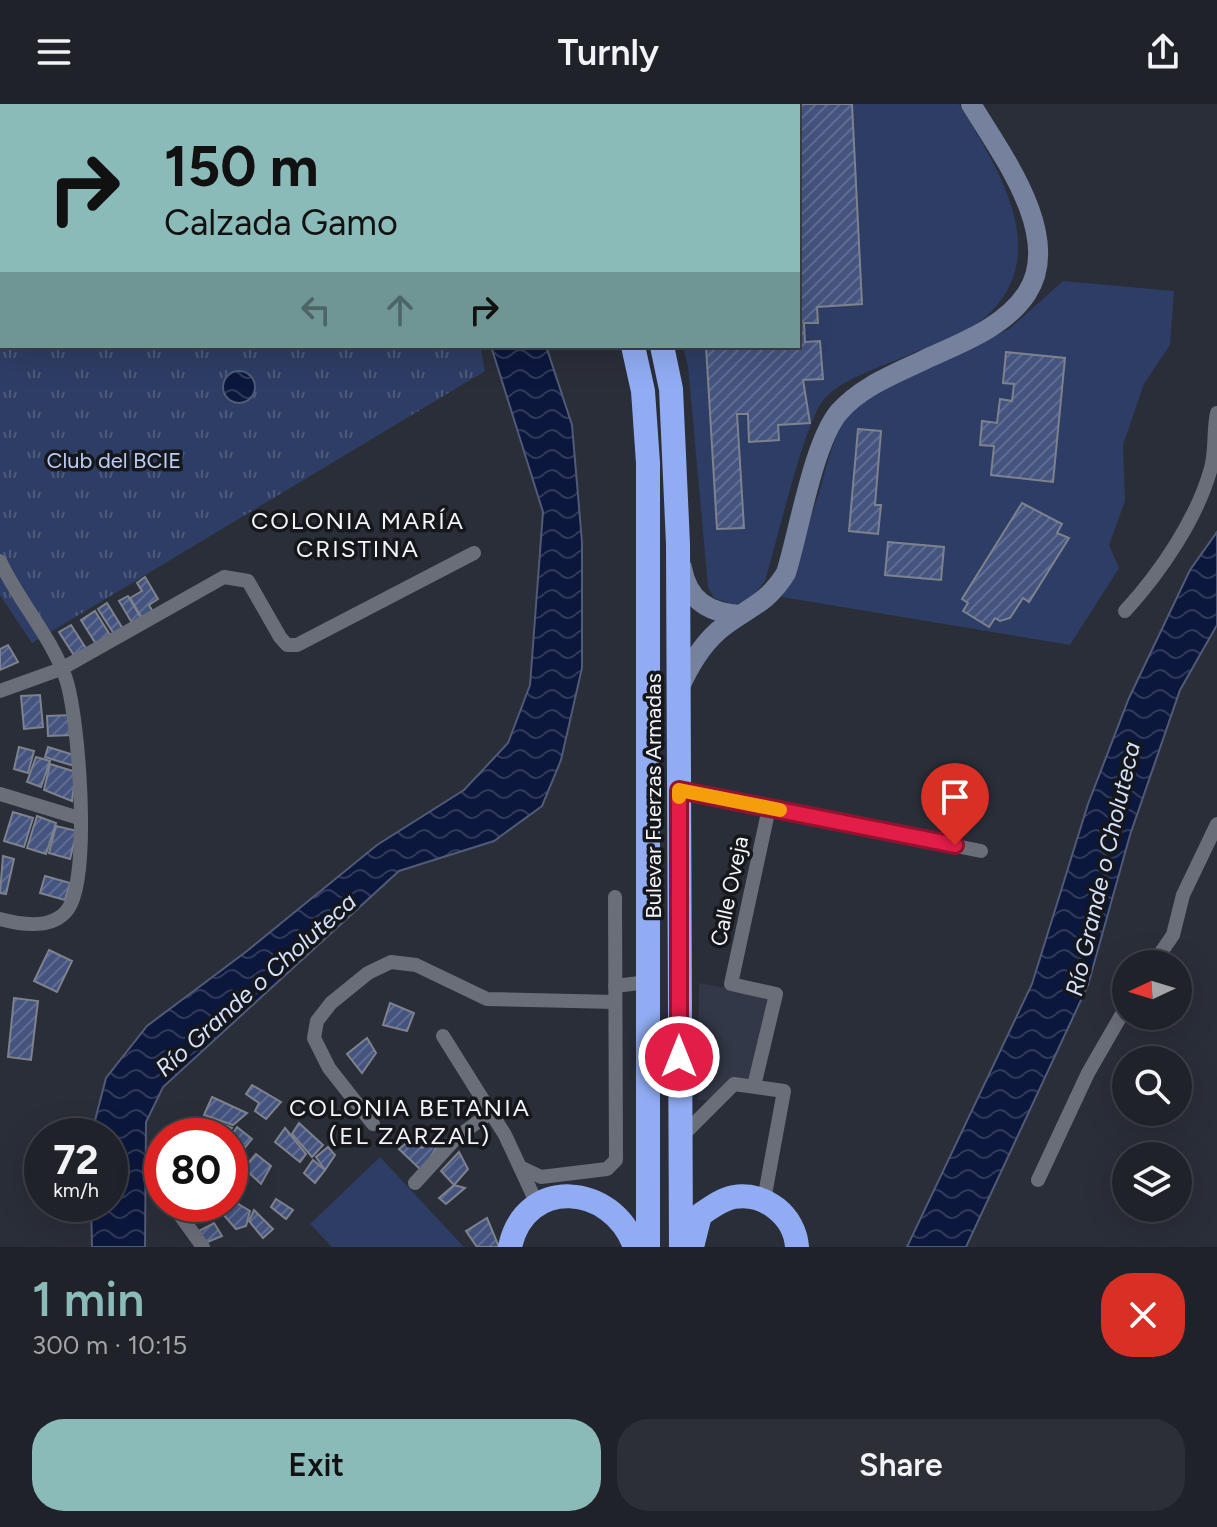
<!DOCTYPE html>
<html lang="en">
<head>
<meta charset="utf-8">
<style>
  body { margin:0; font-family:Figtree,sans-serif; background:#2d2f36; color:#f1f3f6; height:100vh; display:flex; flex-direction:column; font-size:30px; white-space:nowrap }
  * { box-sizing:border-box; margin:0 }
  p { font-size:26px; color:#a2a4a8 }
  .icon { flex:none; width:44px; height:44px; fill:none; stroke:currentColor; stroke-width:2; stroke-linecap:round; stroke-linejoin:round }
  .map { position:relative; height:1143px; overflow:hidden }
  .drawer { display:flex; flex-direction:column; background:#20222a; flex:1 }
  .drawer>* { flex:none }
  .hud { position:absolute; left:0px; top:0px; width:800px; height:244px; box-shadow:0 8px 32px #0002,0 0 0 2px #3d3f47; background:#8bbbb9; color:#111; overflow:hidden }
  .needle { width:52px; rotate:266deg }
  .fabs { position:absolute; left:1112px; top:846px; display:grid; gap:16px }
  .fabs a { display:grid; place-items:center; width:80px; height:80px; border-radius:50%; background:#20222a; box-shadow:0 8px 32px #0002,0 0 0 2px #3d3f47; font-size:40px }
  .speed { position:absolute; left:24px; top:1014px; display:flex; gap:16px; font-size:40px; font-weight:700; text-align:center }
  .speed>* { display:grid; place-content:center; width:104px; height:104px; border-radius:50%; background:#20222a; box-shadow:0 8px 32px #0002,0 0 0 2px #3d3f47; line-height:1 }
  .speed small { font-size:20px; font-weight:400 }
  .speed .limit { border:12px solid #d22; background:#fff; color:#111 }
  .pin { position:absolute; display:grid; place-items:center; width:68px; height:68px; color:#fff; margin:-82px -34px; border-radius:50% 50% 50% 0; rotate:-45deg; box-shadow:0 0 8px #0007 }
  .pin .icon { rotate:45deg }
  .me { position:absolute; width:88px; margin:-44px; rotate:0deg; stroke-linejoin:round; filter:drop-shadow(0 0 6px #0008) }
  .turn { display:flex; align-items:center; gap:28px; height:168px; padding:0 32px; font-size:36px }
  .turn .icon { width:104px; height:104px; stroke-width:2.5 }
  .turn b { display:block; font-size:56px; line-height:68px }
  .lanes { display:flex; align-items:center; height:76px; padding:0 32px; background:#0003; justify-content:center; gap:40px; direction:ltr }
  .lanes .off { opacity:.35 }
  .round { display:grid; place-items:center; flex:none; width:84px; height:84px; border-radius:32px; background:#2d2f36 }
  .headline { display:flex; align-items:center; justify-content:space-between; height:136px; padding:0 32px }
  h1 { font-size:48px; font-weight:600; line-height:60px; color:#8bbbb9 }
  .primary-button { display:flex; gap:16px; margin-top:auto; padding:16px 32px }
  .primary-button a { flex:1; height:92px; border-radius:32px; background:#8bbbb9; color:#111; font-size:32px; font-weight:600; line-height:92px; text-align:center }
  .primary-button a+a { background:#2d2f36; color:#f1f3f6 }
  header { display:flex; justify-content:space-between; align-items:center; height:104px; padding:0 32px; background:#20222a; font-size:36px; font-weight:600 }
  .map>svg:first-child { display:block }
  .built { fill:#323847 }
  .green { fill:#2e3d65; fill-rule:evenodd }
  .park { fill:url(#park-tufts) }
  .water { fill:url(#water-waves); stroke:#515a76; stroke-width:2 }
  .building { fill:url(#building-hatch); stroke:#7d828d; stroke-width:2 }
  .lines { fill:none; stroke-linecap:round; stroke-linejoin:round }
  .street { stroke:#6a6e79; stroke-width:14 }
  .secondary { stroke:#76819e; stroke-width:20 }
  .highway { stroke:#91acf3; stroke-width:24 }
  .route-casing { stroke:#92132f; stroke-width:20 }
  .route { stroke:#e11d48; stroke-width:14 }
  .slow { stroke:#f59e0b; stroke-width:14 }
  .labels { text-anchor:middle; stroke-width:7; stroke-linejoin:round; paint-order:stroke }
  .park-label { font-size:22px; fill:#bbcdf7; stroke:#15171b }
  .street-label { font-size:22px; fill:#f2f5fb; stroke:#15171b }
  .neighbourhood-label { font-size:24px; letter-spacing:2px; fill:#f2f5fb; stroke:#15171b }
  .water-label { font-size:24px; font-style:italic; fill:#d6e1fe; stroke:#15171b }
</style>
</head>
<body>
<header><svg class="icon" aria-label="menu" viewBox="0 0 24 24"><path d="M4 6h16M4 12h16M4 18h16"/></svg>Turnly<svg class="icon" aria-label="share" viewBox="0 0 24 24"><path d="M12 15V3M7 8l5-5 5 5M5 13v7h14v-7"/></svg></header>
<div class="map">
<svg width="1217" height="1143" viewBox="0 0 1217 1143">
  <defs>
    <pattern id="park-tufts" width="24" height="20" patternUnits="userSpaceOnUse" patternTransform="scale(2)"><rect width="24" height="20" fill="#2e3d65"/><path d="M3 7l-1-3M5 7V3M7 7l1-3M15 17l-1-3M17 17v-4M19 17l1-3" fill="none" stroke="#4d5a7c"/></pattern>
    <pattern id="water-waves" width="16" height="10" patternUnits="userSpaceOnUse" patternTransform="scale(2)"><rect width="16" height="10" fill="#0c173d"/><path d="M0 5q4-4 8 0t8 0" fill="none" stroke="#30395a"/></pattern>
    <pattern id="building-hatch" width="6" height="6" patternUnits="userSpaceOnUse" patternTransform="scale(2)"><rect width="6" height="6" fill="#44547f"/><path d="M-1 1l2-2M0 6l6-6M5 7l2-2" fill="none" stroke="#5f6d92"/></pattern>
  </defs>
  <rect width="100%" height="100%" fill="#2a2e38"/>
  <path class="built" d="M699,879L768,892L749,978L715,996H698Z"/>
  <g class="green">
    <path d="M564,0H959C1000,67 1059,158 977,220C958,235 928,242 906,252C881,263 844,274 825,294C805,314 776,442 765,477L752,493L735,501L714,494L708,483L688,262L683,242H798V2Z"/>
    <path d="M1063,177L1174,187L1170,241L1144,280L1123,341L1125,397L1109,441L1119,464L1070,541L782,493C793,461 806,430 816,398C829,360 831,324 862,296L1009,225ZM1006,248L1065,254L1053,377L991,371L994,342L980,340L982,318L997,319L1000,296L1012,297L1014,280Z"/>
    <path d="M380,1053L464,1143H332L310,1120Z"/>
  </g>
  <path class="park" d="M0,0L226,2H2V242H480L485,267L32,539L0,491Z"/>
  <g class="water">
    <path d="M491,242H546L572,321L582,438V564L561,656L542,702L494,737L399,767L163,983L146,1018L145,1143H92L91,1100H110V1032H91L106,974L147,922L247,847L377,741L464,686L508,639L530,581L543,408Z"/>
    <circle cx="239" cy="283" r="16"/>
    <path d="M1217,428V521L1180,586L1130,731L1088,881L966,1143H907L1032,880L1088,700L1129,594L1190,466Z"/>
  </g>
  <g class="building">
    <rect x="637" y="0" width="89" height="2"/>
    <path d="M754,0H852L862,200L817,203L818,219H804L805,238L820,237L823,275L803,276L810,319L778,321L779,336L749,338L748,310H737L744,424L717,425L706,242H798V2Z"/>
    <path d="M1006,248L1065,254L1053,378L991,371L994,342L980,341L982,317L997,319L1000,295L1012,297L1014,280L1003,279Z"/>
    <path d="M858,325L881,327L875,401H881L878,430L849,427Z"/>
    <path d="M1022,399L1062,420L1057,429L1069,434L1029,498L1023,494L1010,514L1000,517L995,514L989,523L963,507L968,499L962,495Z"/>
    <path d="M888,438L944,443L941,476L885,471Z"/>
    <path d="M145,473L158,495L149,501L153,508L142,514L130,494L142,487L137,479Z"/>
    <path d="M128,492L141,514L132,519L119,497Z"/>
    <path d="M107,499L123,525L114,530L98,505Z"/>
    <path d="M95,507L110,531L96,540L81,516Z"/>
    <path d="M71,521L87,546L75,553L59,528Z"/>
    <path d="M8,541L18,558L0,566V545Z"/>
    <path d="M40,591L43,623L24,625L21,592Z"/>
    <path d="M72,611L73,631L48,632L47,612Z"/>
    <path d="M19,643L34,647L28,669L14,665Z"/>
    <path d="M48,643L74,651V662L45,653Z"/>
    <path d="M36,653L50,657L41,683L27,678Z"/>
    <path d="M50,660L76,668L72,697L44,686Z"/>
    <path d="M13,708L33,714L24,743L4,737Z"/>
    <path d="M37,712L56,719L46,750L27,744Z"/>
    <path d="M56,722L77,727L70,755L49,749Z"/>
    <path d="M3,752L14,755L6,790L0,789Z"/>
    <path d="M45,772L70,779L65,796L40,789Z"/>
    <path d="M49,846L72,857L57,888L34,877Z"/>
    <path d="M14,894L38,897L31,956L8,953Z"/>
    <path d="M390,899L414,909L407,927L383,921Z"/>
    <path d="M367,934L376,949L362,969L347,950Z"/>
    <path d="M252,981L281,998L266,1015L255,1007L259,999L246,990Z"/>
    <path d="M212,993L247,1009L233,1021L204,1011Z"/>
    <path d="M210,1015L232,1024L226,1032L208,1029Z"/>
    <path d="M299,1019L323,1041L312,1053L292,1030Z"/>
    <path d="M237,1023L252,1035L242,1047L230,1034Z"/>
    <path d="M285,1024L306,1050L300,1058L275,1038Z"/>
    <path d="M414,1033L422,1044L434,1035L441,1036L422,1067L399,1045Z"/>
    <path d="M328,1043L335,1051L325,1066L316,1053Z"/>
    <path d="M459,1048L468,1065L454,1081L441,1067Z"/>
    <path d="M256,1050L271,1062L261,1080L244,1064Z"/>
    <path d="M313,1056L325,1066L315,1079L304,1069Z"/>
    <path d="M232,1066L245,1073L234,1086L230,1083Z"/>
    <path d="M454,1081L465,1084L446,1100L439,1094Z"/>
    <path d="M276,1095L293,1106L286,1115L271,1103Z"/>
    <path d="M235,1098L250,1107L246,1122L236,1125L222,1109Z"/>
    <path d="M207,1100L210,1109L192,1121L183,1108Z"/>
    <path d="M254,1106L273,1125L263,1134L249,1117Z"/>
    <path d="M487,1114L499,1143H477L466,1127Z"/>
    <path d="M214,1119L222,1132L205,1139L199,1127Z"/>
  </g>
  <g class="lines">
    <g class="street">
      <path d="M0,457C19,498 51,532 66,575C79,615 91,772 68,805C53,826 22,821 0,815"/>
      <path d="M1125,507C1160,469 1197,415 1211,364C1216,346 1213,327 1217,309"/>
      <path d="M0,587L61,565L224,473L248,477L280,533L287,541H297L474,449"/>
      <path d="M679,686L981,747"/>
      <path d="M0,690L79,714"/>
      <path d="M1153,860L1173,831L1183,791L1217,720"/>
      <path d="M615,882L648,878"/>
      <path d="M443,932L505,1031L538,1102"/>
      <path d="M754,982L776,890L731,880L769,704"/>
      <path d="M373,1020L329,964L314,934L317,917L331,899L368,869L391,858L416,861L487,895L615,898"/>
      <path d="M679,1035L734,980L784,987L764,1096"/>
      <path d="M520,1063L541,1073L607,1065L616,1056L615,793"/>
      <path d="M1038,1076L1088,969L1126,903"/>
      <path d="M415,1079L456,1034L491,1008"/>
      <path d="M156,1089L162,1093"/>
      <path d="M172,1100L203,1143"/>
    </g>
    <g class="secondary">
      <path d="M682,464C688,497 709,509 740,511"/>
      <path d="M679,585C689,562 700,543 718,527C746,503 765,503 786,469C799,428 813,339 839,308C862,282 895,270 926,255C961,239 1005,223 1027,189C1064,132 1000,48 971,0"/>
    </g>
    <g class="highway">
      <path d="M500,0L501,2"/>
      <path d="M532,0L533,2"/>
      <path d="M633,242L643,287L648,359V1143"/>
      <path d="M662,242L671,285L678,440L681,1143"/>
      <path d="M510,1143C525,1072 613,1079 635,1143"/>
      <path d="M692,1143L700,1111C710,1104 722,1095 734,1093C765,1088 795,1112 797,1143"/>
    </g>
  </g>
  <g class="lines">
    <defs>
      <path id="route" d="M679,953V686L955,741"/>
    </defs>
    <use href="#route" class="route-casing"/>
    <use href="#route" class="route"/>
    <path class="slow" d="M679,693V686L780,706"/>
  </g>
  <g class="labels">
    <g class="park-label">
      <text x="114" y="364">Club del BCIE</text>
    </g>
    <g class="street-label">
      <text transform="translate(653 692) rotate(-90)" y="8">Bulevar Fuerzas Armadas</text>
      <text transform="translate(729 787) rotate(-78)" y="8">Calle Oveja</text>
    </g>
    <g class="neighbourhood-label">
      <text x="358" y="425">COLONIA MARÍA<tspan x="358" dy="28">CRISTINA</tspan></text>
      <text x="410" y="1012">COLONIA BETANIA<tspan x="410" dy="28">(EL ZARZAL)</tspan></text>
    </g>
    <g class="water-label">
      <text transform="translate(1103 765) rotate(-77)" y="8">Río Grande o Choluteca</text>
      <text transform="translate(256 881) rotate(-42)" y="8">Río Grande o Choluteca</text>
    </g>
  </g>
</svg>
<div class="fabs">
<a><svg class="needle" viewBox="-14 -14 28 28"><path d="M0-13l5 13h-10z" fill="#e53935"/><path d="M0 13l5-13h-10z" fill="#a2a4a8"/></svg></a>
<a><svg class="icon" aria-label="search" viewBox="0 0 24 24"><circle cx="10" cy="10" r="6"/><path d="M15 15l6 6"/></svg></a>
<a><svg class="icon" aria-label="layers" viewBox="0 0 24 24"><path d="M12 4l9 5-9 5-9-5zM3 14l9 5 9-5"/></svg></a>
</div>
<div class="speed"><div>72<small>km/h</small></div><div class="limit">80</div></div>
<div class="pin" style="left:955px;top:741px;background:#d93025"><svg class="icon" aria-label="arrive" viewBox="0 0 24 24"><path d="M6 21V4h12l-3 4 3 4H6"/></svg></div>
<svg class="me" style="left:679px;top:953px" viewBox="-20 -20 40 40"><circle r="17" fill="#e11d48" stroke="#fff" stroke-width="3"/><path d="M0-11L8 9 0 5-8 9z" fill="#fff"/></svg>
<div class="hud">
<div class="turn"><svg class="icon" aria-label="right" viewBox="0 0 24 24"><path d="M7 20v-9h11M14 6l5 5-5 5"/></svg><div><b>150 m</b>Calzada Gamo</div></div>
<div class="lanes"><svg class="icon off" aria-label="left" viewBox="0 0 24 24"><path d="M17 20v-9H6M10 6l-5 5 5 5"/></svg><svg class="icon off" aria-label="ahead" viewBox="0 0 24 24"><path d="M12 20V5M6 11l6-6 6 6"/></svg><svg class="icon" aria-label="right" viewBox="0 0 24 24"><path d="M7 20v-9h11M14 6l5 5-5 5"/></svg></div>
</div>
</div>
<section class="drawer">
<div class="headline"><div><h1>1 min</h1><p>300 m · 10:15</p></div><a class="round" style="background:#d93025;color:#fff"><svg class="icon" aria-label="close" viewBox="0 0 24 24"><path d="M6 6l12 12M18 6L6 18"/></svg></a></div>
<div class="primary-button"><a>Exit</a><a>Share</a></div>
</section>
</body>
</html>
